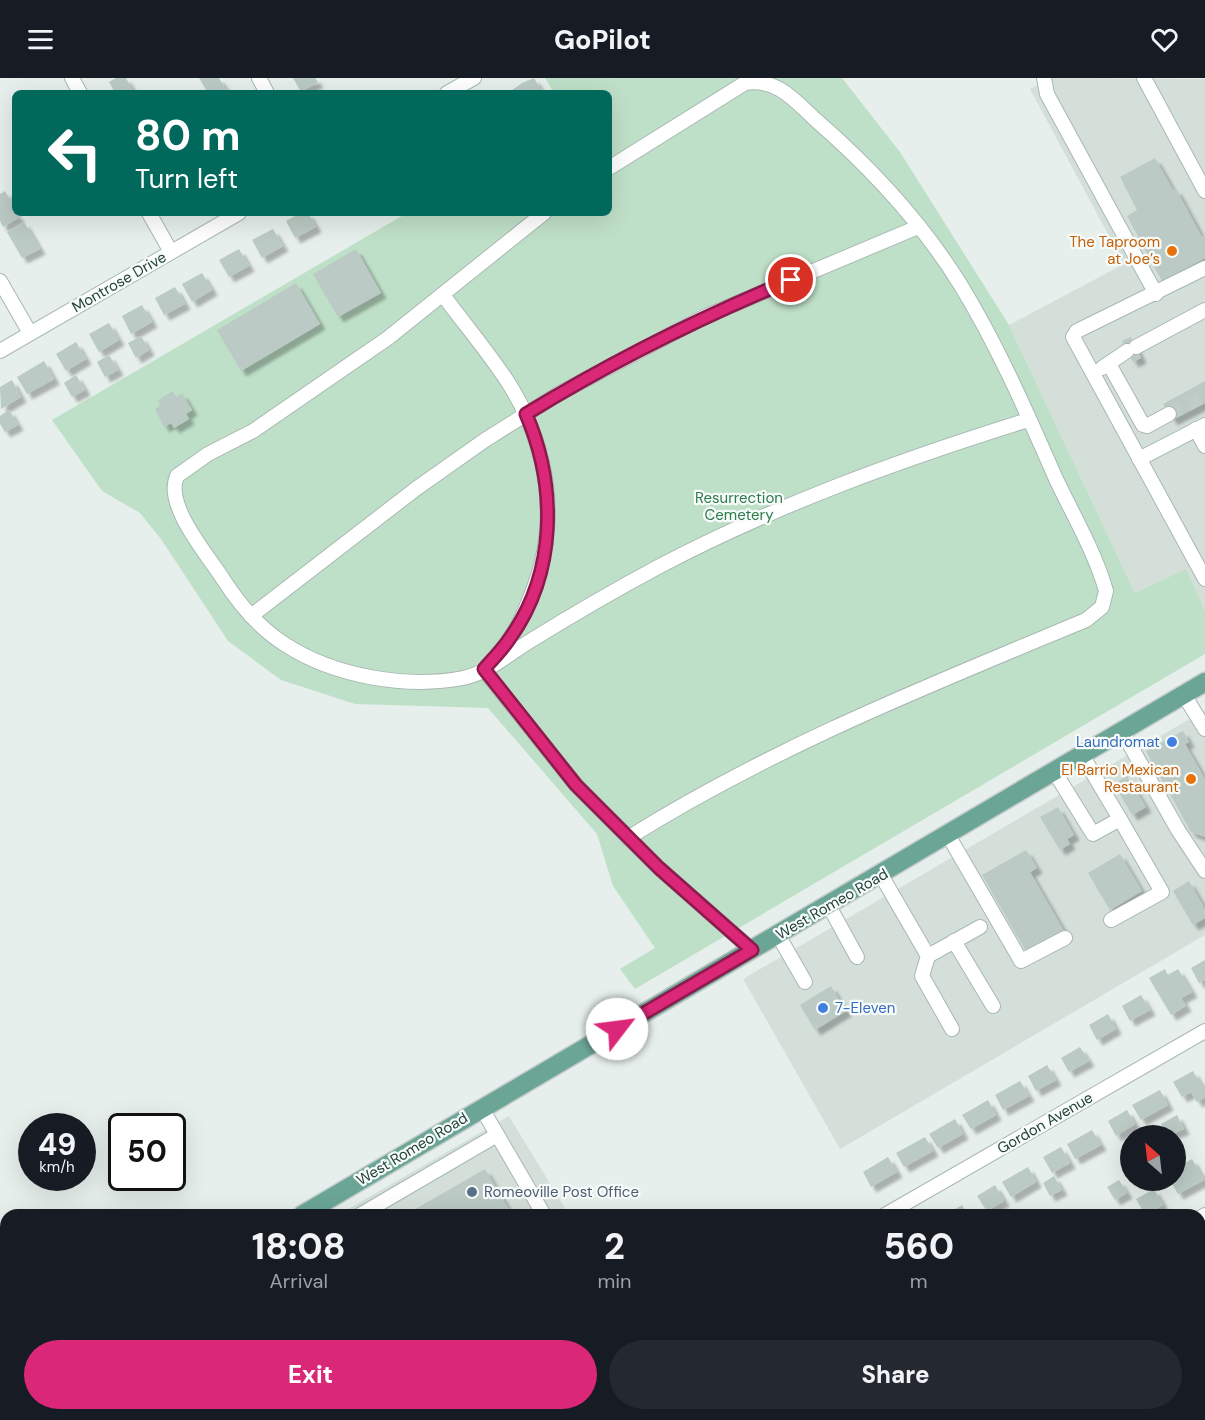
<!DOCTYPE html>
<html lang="en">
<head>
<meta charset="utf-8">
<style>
  body { margin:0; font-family:"DM Sans",sans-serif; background:#242831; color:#f1f3f6; height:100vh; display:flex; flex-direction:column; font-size:22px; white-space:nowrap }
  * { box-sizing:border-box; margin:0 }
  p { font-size:20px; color:#9ea1a6 }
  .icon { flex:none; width:33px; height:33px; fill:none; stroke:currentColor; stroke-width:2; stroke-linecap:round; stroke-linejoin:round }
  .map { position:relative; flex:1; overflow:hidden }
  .sheet { position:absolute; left:0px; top:1131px; width:1206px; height:212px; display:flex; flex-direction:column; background:#171b24; border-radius:18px 18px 0 0; box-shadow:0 6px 24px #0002 }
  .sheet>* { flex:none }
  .hud { position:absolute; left:12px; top:12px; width:600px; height:126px; border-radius:9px; box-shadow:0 6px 24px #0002; background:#00695c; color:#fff; overflow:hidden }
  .needle { width:39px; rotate:332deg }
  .controls { position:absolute; left:1120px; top:1047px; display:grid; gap:12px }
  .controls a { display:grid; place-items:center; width:66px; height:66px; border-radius:50%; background:#171b24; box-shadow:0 6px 24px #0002; font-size:30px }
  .speed { position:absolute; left:18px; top:1035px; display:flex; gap:12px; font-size:30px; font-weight:700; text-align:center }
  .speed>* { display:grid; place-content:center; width:78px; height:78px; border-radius:50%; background:#171b24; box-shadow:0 6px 24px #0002; line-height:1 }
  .speed small { font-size:15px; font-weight:400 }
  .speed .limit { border:3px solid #111; border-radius:9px; background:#fff; color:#111 }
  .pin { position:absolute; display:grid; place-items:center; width:51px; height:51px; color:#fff; margin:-26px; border:3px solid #fff; border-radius:50%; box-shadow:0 2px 6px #0007 }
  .me { position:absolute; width:66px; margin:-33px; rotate:60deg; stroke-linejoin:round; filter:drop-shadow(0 0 4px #0008) }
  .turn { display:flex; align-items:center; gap:21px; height:126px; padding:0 24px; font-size:27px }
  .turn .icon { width:78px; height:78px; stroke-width:2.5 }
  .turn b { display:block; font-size:42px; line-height:51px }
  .eta { display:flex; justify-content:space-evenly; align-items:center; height:102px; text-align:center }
  .eta b { font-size:36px; font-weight:800; line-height:42px }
  .action { display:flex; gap:12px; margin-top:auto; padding:12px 24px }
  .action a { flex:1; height:69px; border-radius:36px; background:#db2777; color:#fff; font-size:24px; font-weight:800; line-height:69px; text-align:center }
  .action a+a { background:#242831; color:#f1f3f6 }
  header { display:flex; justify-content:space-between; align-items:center; height:78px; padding:0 24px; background:#171b24; font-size:27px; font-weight:800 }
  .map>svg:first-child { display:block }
  .built { fill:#d4dfda }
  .green { fill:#bfe0c8 }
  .building { fill:#bbcac4; filter:url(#shadow) }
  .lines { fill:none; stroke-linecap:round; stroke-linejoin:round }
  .minor-tunnel { stroke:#bfccc8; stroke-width:14; stroke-dasharray:14 7; stroke-linecap:butt }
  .minor-casing { stroke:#a8b8b2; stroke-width:16 }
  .major-casing { stroke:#c2cac8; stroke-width:21 }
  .minor { stroke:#fff; stroke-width:14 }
  .major { stroke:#6aa596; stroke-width:18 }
  .route-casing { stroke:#8e194d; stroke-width:15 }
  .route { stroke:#db2777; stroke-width:10 }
  .food-dot { fill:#e8710a; stroke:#f7fbf9; stroke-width:2 }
  .shop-dot { fill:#3f7fe0; stroke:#f7fbf9; stroke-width:2 }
  .service-dot { fill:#5c6f8a; stroke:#f7fbf9; stroke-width:2 }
  .labels { text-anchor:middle; stroke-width:4.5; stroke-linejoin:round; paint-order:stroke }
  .food-label { font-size:15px; fill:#c56008; stroke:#f7fbf9; text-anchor:end }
  .street-label { font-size:15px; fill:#24423a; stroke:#f7fbf9 }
  .park-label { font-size:15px; fill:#2d7a4b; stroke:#f7fbf9 }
  .shop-label { font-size:15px; fill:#366cbe; stroke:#f7fbf9; text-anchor:end }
  .service-label { font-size:15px; fill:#4e5e75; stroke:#f7fbf9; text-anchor:start }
</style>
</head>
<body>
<header><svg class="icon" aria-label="menu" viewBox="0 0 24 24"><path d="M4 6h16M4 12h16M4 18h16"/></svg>GoPilot<svg class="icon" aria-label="heart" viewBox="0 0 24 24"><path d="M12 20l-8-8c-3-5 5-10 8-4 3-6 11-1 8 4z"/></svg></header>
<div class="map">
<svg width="1205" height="1342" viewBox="0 0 1205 1342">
  <defs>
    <filter id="shadow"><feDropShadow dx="5.5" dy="5.5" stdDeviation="1.5" flood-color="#0004"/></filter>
  </defs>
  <rect width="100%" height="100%" fill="#e6efeb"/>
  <g class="built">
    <path d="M1052,0L1205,1V533L1186,492L1135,515L1009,247L1124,186L1030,11Z"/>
    <path d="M1205,632V857L840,1071L743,901Z"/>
    <path d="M509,1038L569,1137H338Z"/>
  </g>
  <path class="green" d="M545,0H842L900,74L1009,247L1135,515L1186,491L1205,533V576L635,911L620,891L655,870L613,808L597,756L488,630L355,626L281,602L228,563L161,461L140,435L102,413L52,342L407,135H609V15H554Z"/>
  <g class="building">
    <path d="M116,0H126L134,15H115L109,4Z"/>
    <path d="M199,0H219L228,15H208Z"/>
    <path d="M293,0H315L318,4L301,14Z"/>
    <path d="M534,0L543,15H508L522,5Z"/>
    <path d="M1155,80L1173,112L1176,111L1202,159L1205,157V180L1162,203L1127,138L1137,132L1120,99Z"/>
    <path d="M5,113L15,130V135L20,139L3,149L0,143V116Z"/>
    <path d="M300,135H308L316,149L295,160L286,143Z"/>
    <path d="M24,144L40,171L22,180L7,154Z"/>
    <path d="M273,151L283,168L262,180L252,162Z"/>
    <path d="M239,171L249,188L229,199L219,182Z"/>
    <path d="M356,171L381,215L338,239L313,196Z"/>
    <path d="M202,195L212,212L192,224L182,206Z"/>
    <path d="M296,205L320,246L241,293L217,252Z"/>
    <path d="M175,209L185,226L164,237L155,220Z"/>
    <path d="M142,227L152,244L131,256L122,238Z"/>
    <path d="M109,245L119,262L99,274L89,256Z"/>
    <path d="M141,258L149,272L136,280L128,265Z"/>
    <path d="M1131,259L1141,280L1133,284L1122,263Z"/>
    <path d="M76,264L86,281L66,293L56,276Z"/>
    <path d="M109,277L118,292L105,299L97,284Z"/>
    <path d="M44,283L54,301L27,316L17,299Z"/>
    <path d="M76,297L85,312L72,319L64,305Z"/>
    <path d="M12,302L21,319L1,331L0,309Z"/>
    <path d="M1205,303V325L1172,342L1163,326Z"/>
    <path d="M173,313L176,319L182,315L192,332L186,336L189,341L174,350L171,345L164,349L155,331L160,328L158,322Z"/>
    <path d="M9,332L18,347L5,354L0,346V338Z"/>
    <path d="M1183,653L1189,664L1185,666L1205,701V759L1191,754L1146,673Z"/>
    <path d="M1127,698L1146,729L1132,737L1114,706Z"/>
    <path d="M1058,729L1074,757L1067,761L1070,766L1060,772L1040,739Z"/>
    <path d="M1026,772L1037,790L1030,794L1064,853L1027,875L982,797Z"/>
    <path d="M1120,776L1142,813L1110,832L1088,795Z"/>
    <path d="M1189,803L1205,831V840L1193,847L1173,813Z"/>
    <path d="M1205,882V902L1199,905L1191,890Z"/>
    <path d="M1165,891L1168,897L1178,891L1192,914L1181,920L1186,928L1171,937L1149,900Z"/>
    <path d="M831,908L846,933L815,952L800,927Z"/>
    <path d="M1141,917L1150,932L1130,943L1122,928Z"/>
    <path d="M1108,936L1116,951L1097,962L1089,947Z"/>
    <path d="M1080,969L1089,983L1069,994L1061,980Z"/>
    <path d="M1047,987L1056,1002L1036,1013L1028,998Z"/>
    <path d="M1193,993L1205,1013V1019L1197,1024L1191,1014L1182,1019L1173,1004Z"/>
    <path d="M1020,1003L1029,1018L1003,1032L995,1017Z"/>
    <path d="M1160,1012L1168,1027L1141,1042L1132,1027Z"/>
    <path d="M988,1022L996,1037L971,1051L962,1037Z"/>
    <path d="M1127,1032L1135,1046L1116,1058L1108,1043Z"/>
    <path d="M1177,1037L1184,1051L1167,1058L1161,1046Z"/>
    <path d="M955,1041L963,1056L938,1070L929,1056Z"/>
    <path d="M1092,1052L1101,1067L1075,1081L1067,1066Z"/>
    <path d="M925,1059L933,1073L904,1089L896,1075Z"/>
    <path d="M1061,1069L1070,1085L1052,1095L1043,1079Z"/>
    <path d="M888,1079L897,1094L871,1109L863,1094Z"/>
    <path d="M1192,1081L1204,1102L1178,1116L1170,1102H1176V1098L1179,1096L1176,1090Z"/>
    <path d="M1028,1089L1036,1104L1011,1119L1002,1104Z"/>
    <path d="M485,1091L512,1137H405Z"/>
    <path d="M1054,1098L1062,1112L1050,1118L1043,1105Z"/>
    <path d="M1119,1102L1127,1115L1115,1122L1107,1109Z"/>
    <path d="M995,1107L1004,1123L987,1133L977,1118Z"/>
    <path d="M1154,1111L1163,1127L1145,1137L1136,1121Z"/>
    <path d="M962,1127L968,1137H945Z"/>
    <path d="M1205,1268V1287L1200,1290V1271Z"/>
    <path d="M27,1336H48L51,1342H30Z"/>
    <path d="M116,1336H139L142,1342H119Z"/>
    <path d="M214,1336H235L237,1339L230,1342H217Z"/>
    <path d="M324,1336H332L334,1342L339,1339L340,1342H314Z"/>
    <path d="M664,1336L665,1342H644V1337Z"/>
    <path d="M673,1336H702L703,1342H673Z"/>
    <path d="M721,1336H741V1342H722Z"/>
    <path d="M749,1336H779V1340L750,1342Z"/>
    <path d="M1084,1336H1103L1106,1342H1082L1080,1339Z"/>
  </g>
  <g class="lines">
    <path class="minor-tunnel" d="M1169,336L1205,317"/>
    <defs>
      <g id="minor">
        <path d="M72,0L80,15"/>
        <path d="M259,0L267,15"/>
        <path d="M1044,0L1047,16L1156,216"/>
        <path d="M1144,0L1205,113"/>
        <path d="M447,15L474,0"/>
        <path d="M609,90L745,5C778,0 795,23 817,43C871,90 922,145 960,206C998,268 1027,335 1056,401C1073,437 1095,474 1106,513L1102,529L1086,542C930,607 771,670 628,760"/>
        <path d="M149,135L171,174"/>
        <path d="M544,135L388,260L253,353L208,376L177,398C164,427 207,476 223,501C239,526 260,551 286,567C334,598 406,611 463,600C486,596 510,575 530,563C572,537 615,512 658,489C778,426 900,382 1028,342"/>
        <path d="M1205,190L1077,253L1073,259L1205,501"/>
        <path d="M0,203L30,255"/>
        <path d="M443,217C465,247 491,277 511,309C549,372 560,445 532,515C526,530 520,547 510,560C503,571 493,581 484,592L576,707L659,790L752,872"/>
        <path d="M1136,269L1205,232"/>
        <path d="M0,273L239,135"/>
        <path d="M1109,286L1143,347L1147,348L1169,336"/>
        <path d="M1102,290L1127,273"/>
        <path d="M1196,351L1205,368"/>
        <path d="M1139,381L1205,347"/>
        <path d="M251,538L417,410L485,362L560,315L704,239L918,149"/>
        <path d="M1184,617L1205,651"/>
        <path d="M1122,653L1178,752L1205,793"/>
        <path d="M1054,693L1093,756L1120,741L1082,677"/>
        <path d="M948,757L1021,883L1065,860"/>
        <path d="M881,797L928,878L922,898L952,951"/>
        <path d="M829,828L857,879"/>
        <path d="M1111,842L1162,814L1120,741"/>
        <path d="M778,857L805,904"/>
        <path d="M954,863L993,928"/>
        <path d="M928,878L980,849"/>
        <path d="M481,1029L544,1137"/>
        <path d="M360,1137L497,1057"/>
        <path d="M885,1137L1205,953"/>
        <path d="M1200,1140L1205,1137"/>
        <path d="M1200,1325L1205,1322"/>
        <path d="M86,1336L89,1342"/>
        <path d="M271,1336L274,1342"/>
        <path d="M455,1342L472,1336"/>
        <path d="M1171,1342L1181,1336"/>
      </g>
      <g id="major">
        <path d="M302,1137L1205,604"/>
        <path d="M0,1313L6,1309"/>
      </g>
    </defs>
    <use href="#minor" class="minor-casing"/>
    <use href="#major" class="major-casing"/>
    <use href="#minor" class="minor"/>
    <use href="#major" class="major"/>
  </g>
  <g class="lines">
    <defs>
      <path id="route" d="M617,951L752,872L659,790L576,707L484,591C493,581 503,571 510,560C557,494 557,408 526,336C611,284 699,240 791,202"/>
    </defs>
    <use href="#route" class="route-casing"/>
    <use href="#route" class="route"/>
  </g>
  <g class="food-dot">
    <circle cx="1172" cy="173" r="6"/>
    <circle cx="1191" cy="701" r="6"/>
  </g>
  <g class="shop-dot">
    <circle cx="1172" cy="664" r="6"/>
    <circle cx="823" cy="930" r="6"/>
  </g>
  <circle class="service-dot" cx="472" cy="1114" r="6"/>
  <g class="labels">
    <g class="food-label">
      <text x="1160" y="169">The Taproom<tspan x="1160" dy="17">at Joe’s</tspan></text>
      <text x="1179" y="697">El Barrio Mexican<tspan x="1179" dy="17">Restaurant</tspan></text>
    </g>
    <g class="street-label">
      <text transform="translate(119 204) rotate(-30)" y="5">Montrose Drive</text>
      <text transform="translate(832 826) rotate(-30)" y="5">West Romeo Road</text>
      <text transform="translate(1045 1045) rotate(-30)" y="5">Gordon Avenue</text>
      <text transform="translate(412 1071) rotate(-31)" y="5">West Romeo Road</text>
    </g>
    <g class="park-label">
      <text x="739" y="425">Resurrection<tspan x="739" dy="17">Cemetery</tspan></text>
    </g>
    <g class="shop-label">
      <text x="1160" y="669">Laundromat</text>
      <text x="835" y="935" text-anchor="start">7-Eleven</text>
    </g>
    <g class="service-label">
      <text x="484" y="1119">Romeoville Post Office</text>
    </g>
  </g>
</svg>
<div class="controls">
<a><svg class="needle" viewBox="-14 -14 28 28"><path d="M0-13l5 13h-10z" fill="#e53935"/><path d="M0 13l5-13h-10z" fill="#9ea1a6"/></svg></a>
</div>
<div class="speed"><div>49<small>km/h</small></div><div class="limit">50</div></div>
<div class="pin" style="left:791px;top:202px;background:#d93025"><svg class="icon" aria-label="arrive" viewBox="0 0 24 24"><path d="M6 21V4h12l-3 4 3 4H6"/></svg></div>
<svg class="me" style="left:617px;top:951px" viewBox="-20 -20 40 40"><circle r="19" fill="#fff"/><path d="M0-13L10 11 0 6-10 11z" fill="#db2777"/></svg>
<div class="hud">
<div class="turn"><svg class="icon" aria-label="left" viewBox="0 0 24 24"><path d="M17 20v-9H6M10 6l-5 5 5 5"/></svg><div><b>80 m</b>Turn left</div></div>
</div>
<section class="sheet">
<div class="eta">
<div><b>18:08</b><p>Arrival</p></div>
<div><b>2</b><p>min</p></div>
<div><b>560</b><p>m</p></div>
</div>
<div class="action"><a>Exit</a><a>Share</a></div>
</section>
</div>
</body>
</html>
